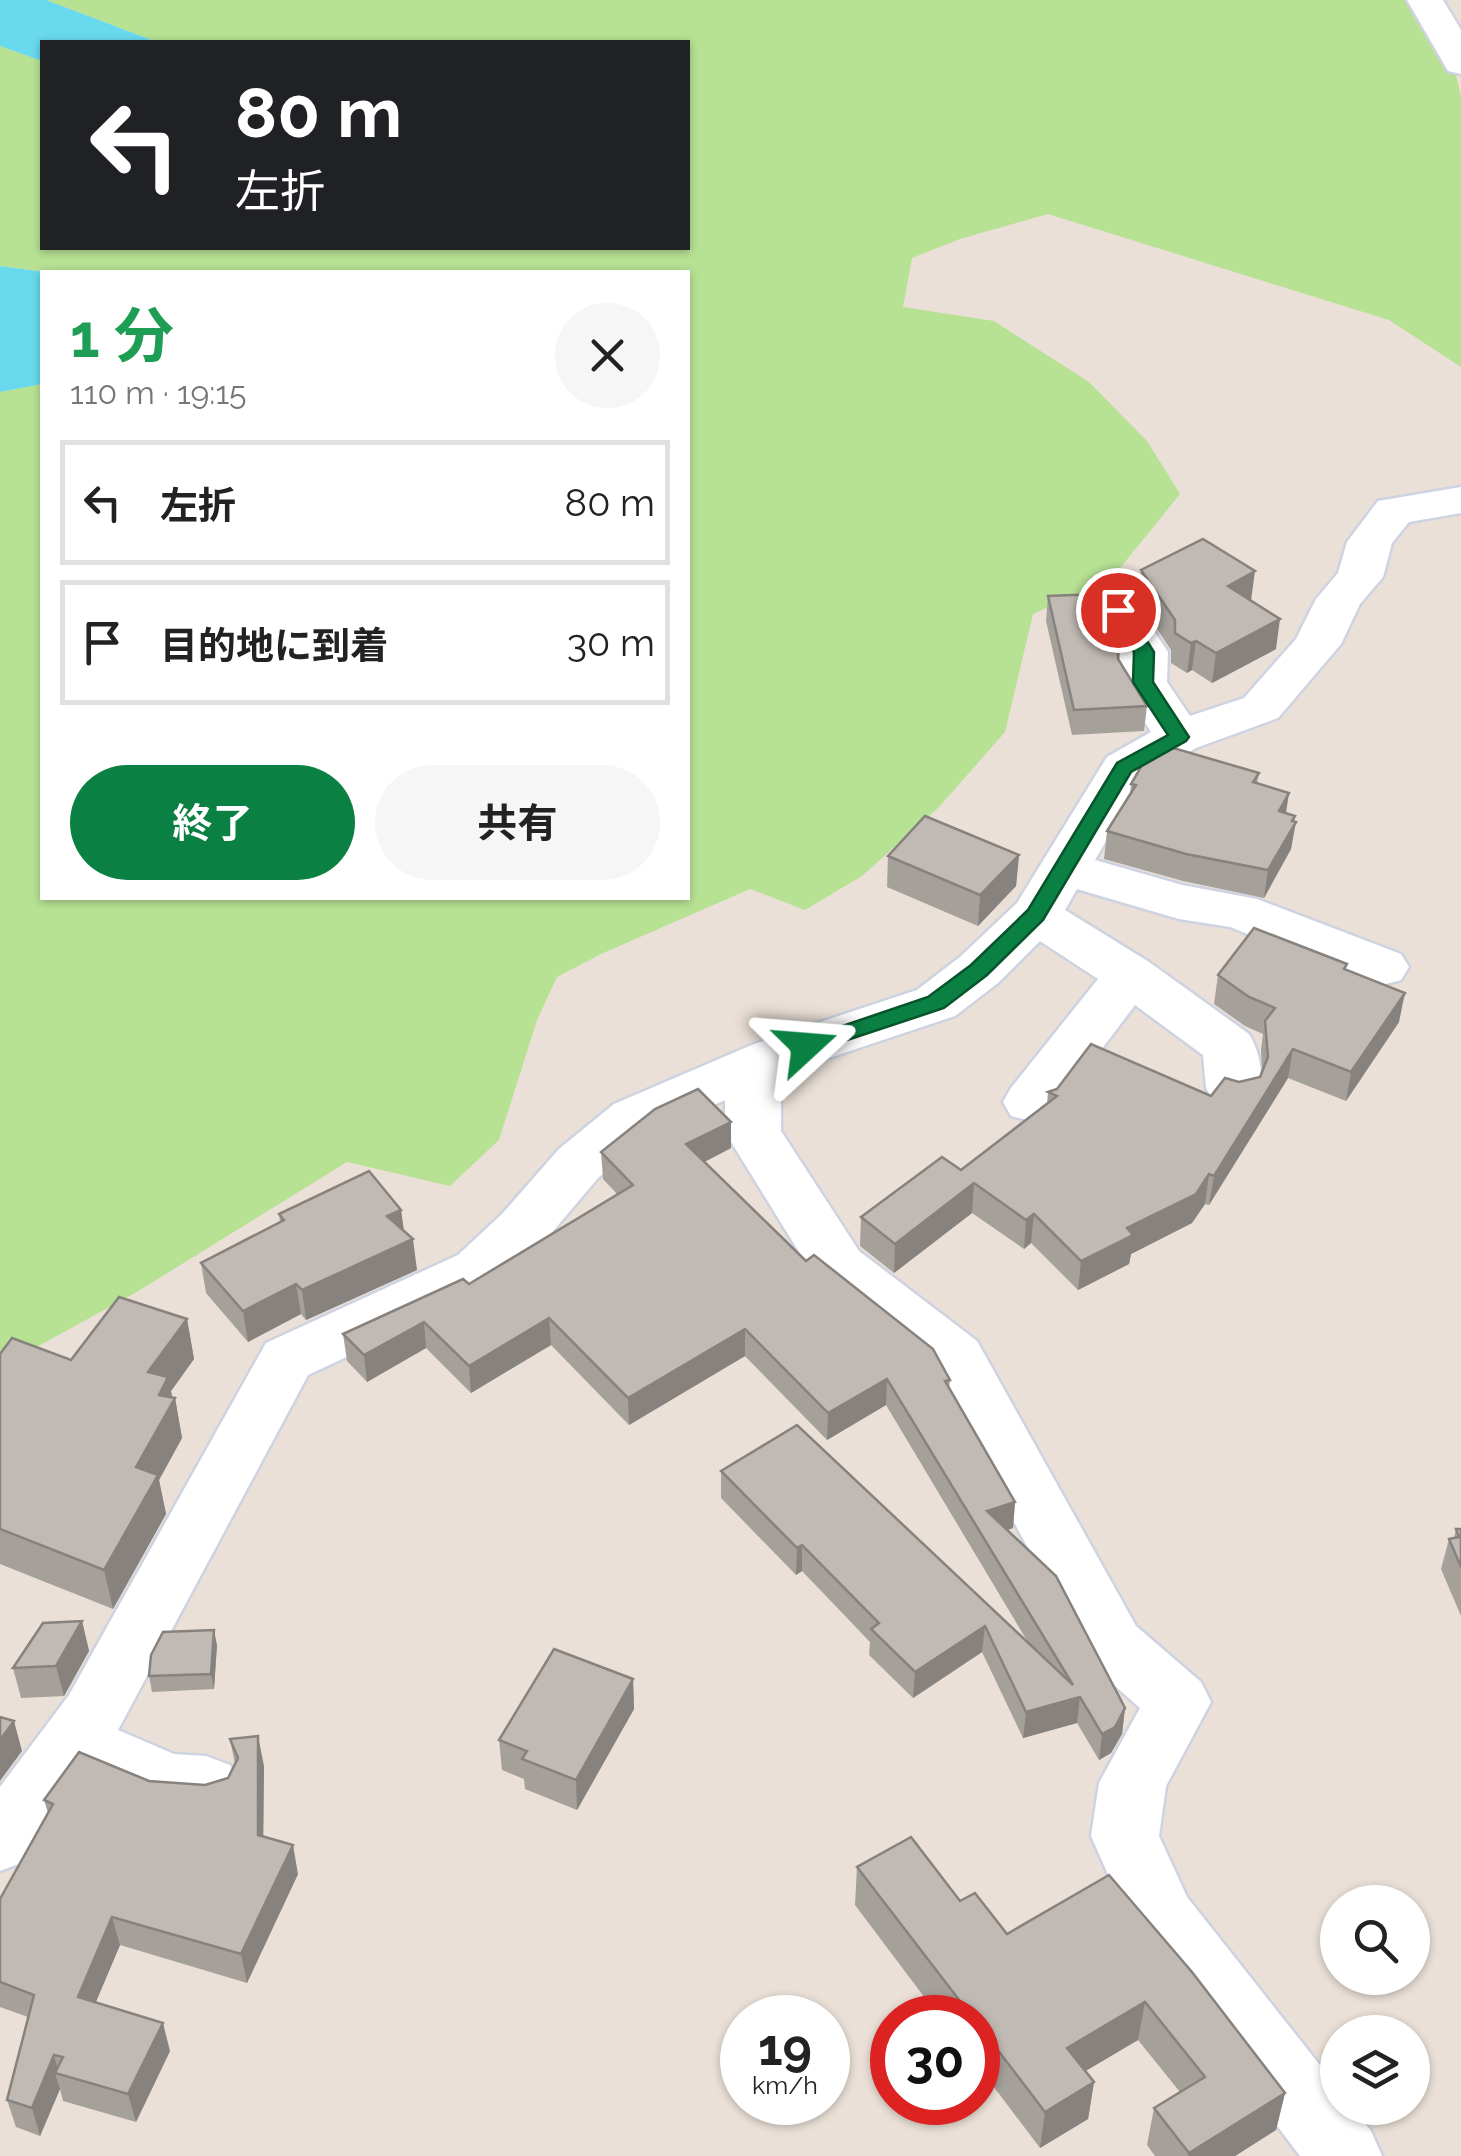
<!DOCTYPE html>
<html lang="ja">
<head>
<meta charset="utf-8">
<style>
  body { margin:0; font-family:Raleway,"Noto Sans JP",sans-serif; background:#f6f6f6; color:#222; height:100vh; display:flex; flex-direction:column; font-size:38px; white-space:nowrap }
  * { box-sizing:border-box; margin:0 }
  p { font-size:32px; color:#767676 }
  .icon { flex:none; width:55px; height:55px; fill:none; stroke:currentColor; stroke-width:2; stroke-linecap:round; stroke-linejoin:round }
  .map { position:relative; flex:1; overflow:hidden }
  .drawer { position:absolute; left:40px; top:270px; width:650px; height:630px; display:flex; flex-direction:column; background:#fff; border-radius:0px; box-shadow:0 2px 8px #0004 }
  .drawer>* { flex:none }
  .banner { position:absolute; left:40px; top:40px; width:650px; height:210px; border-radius:0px; box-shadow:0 2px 8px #0004; background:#202124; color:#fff; overflow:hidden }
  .tools { position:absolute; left:1320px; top:1885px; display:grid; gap:20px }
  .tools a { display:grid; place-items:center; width:110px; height:110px; border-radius:50%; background:#fff; box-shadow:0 2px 8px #0004; font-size:50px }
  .speed { position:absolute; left:720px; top:1995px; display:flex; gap:20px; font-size:50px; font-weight:700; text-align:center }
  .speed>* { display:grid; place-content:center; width:130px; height:130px; border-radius:50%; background:#fff; box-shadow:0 2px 8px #0004; line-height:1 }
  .speed small { font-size:25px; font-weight:400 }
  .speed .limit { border:15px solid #d22; background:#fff; color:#111 }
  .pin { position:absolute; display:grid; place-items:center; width:85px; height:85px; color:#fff; margin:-42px; border:5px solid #fff; border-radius:50%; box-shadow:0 2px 10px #0007 }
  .me { position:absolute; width:110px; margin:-55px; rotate:71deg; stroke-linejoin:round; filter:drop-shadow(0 0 8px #0008) }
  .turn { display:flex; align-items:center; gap:35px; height:210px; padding:0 30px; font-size:45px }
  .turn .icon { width:130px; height:130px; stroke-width:2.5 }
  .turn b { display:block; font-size:70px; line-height:85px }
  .round { display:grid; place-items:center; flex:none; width:105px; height:105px; border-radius:52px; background:#f6f6f6 }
  .overview { display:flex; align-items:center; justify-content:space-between; height:170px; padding:0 30px }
  h1 { font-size:60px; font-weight:700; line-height:75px; color:#1e9e55 }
  .action { display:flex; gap:20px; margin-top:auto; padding:20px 30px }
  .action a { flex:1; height:115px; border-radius:60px; background:#0b8043; color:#fff; font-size:40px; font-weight:700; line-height:115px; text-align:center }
  .action a+a { background:#f6f6f6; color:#222 }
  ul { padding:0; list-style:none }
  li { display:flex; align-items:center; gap:30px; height:125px; margin:0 20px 15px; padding:0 10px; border:5px solid #e0e0e0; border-radius:0px }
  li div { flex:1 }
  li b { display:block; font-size:38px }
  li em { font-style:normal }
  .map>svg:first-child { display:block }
  .green { fill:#b7e193 }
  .water { fill:#69d9ed }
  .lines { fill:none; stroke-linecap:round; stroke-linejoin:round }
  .minor-casing { stroke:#cdd3e0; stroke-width:5 }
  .minor { fill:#fff; fill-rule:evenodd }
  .wall { fill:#a6a09b }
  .shaded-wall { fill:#87827e }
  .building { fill:#c1bab4; stroke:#87827e; stroke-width:2.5 }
  .route { fill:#0b8043; stroke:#07532c; stroke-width:2.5 }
</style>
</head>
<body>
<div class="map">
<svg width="1461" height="2156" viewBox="0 0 1461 2156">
  <rect width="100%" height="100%" fill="#eae0d7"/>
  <path class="green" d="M46,0H1417L1451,55L1461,96V367L1389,320L1048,214L960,239L912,258L903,307L994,321L1089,382L1147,441L1180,494L1112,578L1033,614L1005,732L940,806L862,876L805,910L750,889L601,954L557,977L537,1020L499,1140L450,1186L347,1162L135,1293L0,1367V392L42,384V898H688V272H45L0,266V46L42,61V248H688V42H157Z"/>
  <g class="water">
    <path d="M0,0H46L157,42H42V61L0,46Z"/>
    <path d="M0,266L45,272L42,384L0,392Z"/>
  </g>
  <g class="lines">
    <defs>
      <g id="minor">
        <path d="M1407,0H1443L1461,30V74L1448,71Z"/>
        <path d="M1461,487V513L1409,522L1392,543L1383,577L1360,604L1341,644L1278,718L1196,748L1143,778L1095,860L1182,885L1257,899L1401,954L1409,967L1401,980L1382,985L1363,980L1230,927L1179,919L1077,889L1065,910L1149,962L1249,1034C1261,1054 1266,1081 1254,1102L1234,1107L1214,1102L1206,1088L1203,1055L1135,1005L1051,1116L1031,1121L1011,1116L1003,1102L1011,1088L1098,979L1040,941L998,983L955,1016L793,1070L781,1092V1131L859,1251L977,1341L1136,1626L1201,1682L1211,1702L1166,1786L1159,1836L1187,1897L1338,2088V2108H1353L1371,2131L1382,2156H1300L1137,1940L1091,1836L1099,1783L1140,1708L1090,1664L934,1373L817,1281L725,1132V1100L654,1132L599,1177L542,1244L500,1285L308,1375L118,1730L174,1754L206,1756L230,1765L240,1785L230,1805C177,1824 134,1798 85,1777L24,1862L0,1871V1787L69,1695L266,1343L458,1255L502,1214L559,1149L614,1104L754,1044L917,990L960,957L1017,903L1107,757L1151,732L1119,682L1120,652L1095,611L1102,601L1118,597L1134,601L1168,652L1167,682L1190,716L1244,698L1296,639L1316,599L1338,573L1347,542L1378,501Z"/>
      </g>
    </defs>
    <use href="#minor" class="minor-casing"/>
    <use href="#minor" class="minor"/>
  </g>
  <g class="wall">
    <path d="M1141,570L1251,600L1276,649L1212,683L1192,670L1187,673L1171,663V650L1138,600Z"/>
    <path d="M1048,596L1118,659L1147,706L1144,731L1072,735L1046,621Z"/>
    <path d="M1259,773L1257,784L1294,821L1291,849L1264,898L1183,881L1104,859L1107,831L1130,795L1131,784Z"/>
    <path d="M1019,855L1016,886L978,926L887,887L888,856Z"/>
    <path d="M1346,970L1399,1022L1346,1101L1288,1078L1209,1205L1205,1204L1192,1223L1131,1254L1129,1264L1078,1290L1031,1243L1024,1249L972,1213L894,1273L860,1246L861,1217L961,1170L1047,1104L1048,1092L1211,1096L1239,1082L1260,1077L1262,1070L1261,1050L1263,1034L1245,1026L1214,1004L1218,975Z"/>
    <path d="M731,1148L704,1162L806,1261L950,1380L949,1388L1015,1502L1013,1528L1007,1530L1125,1708L1122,1734L1111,1753L1099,1760L1077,1723L1023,1738L982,1652L913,1698L869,1655L870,1642L802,1571L796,1575L721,1498V1471L1029,1644L886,1405L827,1440L745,1356L629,1425L551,1345L471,1393L426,1348L367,1382L347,1361L343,1334L469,1284L617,1194L603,1179L601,1152Z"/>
    <path d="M401,1210L404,1231L417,1270L306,1320L301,1314L248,1342L206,1293L201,1263L280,1222L279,1214Z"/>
    <path d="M187,1319L194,1359L171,1391L172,1398H175L182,1438L159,1480L166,1514L113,1609L0,1564V1354L71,1360Z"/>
    <path d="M1456,1529H1461V1616L1441,1569L1449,1539L1454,1538Z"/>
    <path d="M82,1621L89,1651L64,1696L21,1698L13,1668Z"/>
    <path d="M217,1645L214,1689L152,1692L149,1676Z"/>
    <path d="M633,1679L634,1709L577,1810L525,1789L524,1779L502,1770L499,1740Z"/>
    <path d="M230,1739L264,1766L263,1837L298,1874L247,1983L120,1945L96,2002L170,2051L136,2122L63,2101L60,2089L40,2136L16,2127L7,2100L28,2017L0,2007V1899L48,1813L44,1800L149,1781L205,1785L228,1778L235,1764Z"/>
    <path d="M857,1867L960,1901L1007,1934L1109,1875L1285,2093L1276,2130L1235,2156H1155L1147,2145L1154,2108L1180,2092L1138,2040L1085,2071L1094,2082L1088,2119L1040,2148L978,2066V2018H940L855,1905Z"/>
  </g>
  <g class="shaded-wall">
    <path d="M1255,571L1251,601L1228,586Z"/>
    <path d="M1280,619L1276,649L1212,683L1216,653Z"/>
    <path d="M1196,641L1192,670L1187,673L1191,643Z"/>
    <path d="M1289,793L1285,820L1279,811Z"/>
    <path d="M1295,816L1293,827L1296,822L1291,849L1264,898L1268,870Z"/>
    <path d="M1019,855L1016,886L978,926L980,895Z"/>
    <path d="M1405,993L1399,1022L1346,1101L1351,1072Z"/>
    <path d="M1293,1049L1288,1078L1209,1205L1214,1176Z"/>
    <path d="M731,1122V1148L687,1171L686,1144Z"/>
    <path d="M1209,1174L1205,1204L1192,1223L1131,1254L1129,1264L1078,1290L1081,1261L1127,1228Z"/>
    <path d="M974,1183L972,1213L894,1273L895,1244Z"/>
    <path d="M401,1210L405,1240L387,1216Z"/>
    <path d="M1034,1214L1031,1243L1024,1249L1026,1220Z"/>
    <path d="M413,1239L417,1270L306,1320L302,1290Z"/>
    <path d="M296,1284L301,1314L248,1342L243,1311Z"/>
    <path d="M549,1318L551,1345L471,1393L469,1366Z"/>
    <path d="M187,1319L194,1359L171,1391L173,1402L175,1398L182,1438L159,1480L166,1514L113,1609L104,1570L148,1372Z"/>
    <path d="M424,1322L426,1348L367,1382L364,1355Z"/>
    <path d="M745,1329V1356L629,1425L628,1398Z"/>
    <path d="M887,1379L886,1405L827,1440L828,1413Z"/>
    <path d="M1015,1502L1013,1528L985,1538L987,1511Z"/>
    <path d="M802,1545V1571L796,1575L797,1548Z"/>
    <path d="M82,1621L89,1651L64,1696L56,1666Z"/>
    <path d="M985,1626L982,1652L913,1698L915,1672Z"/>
    <path d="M214,1630L217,1645L214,1689L211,1674Z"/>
    <path d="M633,1679L634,1709L577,1810L576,1780Z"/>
    <path d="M1080,1697L1077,1723L1023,1738L1026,1712Z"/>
    <path d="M1125,1708L1122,1734L1111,1753L1099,1760L1102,1734Z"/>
    <path d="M14,1721L22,1751L0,1781V1740Z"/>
    <path d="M258,1736L264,1766L263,1864L258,1835Z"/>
    <path d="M293,1845L298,1874L247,1983L241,1954Z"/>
    <path d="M112,1917L120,1945L86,2025L78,1997Z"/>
    <path d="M1145,2002L1138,2040L1062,2085L1067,2048Z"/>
    <path d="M163,2023L170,2051L136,2122L128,2094Z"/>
    <path d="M54,2055L59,2074L55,2073L60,2089L40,2136L32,2108Z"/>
    <path d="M1094,2082L1088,2119L1040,2148L1045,2112Z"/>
    <path d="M1285,2093L1276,2130L1235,2156H1188L1189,2153Z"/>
  </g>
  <g class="building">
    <path d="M1203,539L1255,571L1228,586L1280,619L1216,653L1196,641L1191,643L1175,633V620L1141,570Z"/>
    <path d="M1098,594L1119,628L1118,659L1147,706L1074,710L1048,596Z"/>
    <path d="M1163,745L1259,773L1253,782L1289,793L1279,811L1295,816L1292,821L1296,822L1268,870L1186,854L1107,831L1136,785L1131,784L1149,753Z"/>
    <path d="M925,816L1019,855L980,895L888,856Z"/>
    <path d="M1254,928L1347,964L1344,969L1405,993L1351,1072L1293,1049L1214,1176L1209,1174L1196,1194L1127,1228L1133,1235L1081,1261L1034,1214L1026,1220L974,1183L895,1244L861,1217L942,1157L961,1170L1057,1096L1048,1092L1057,1089L1091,1044L1211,1096L1225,1078L1239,1082L1260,1077L1268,1057L1265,1021L1275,1008L1249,997L1218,975Z"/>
    <path d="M698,1089L731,1122L686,1144L806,1261L814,1255L933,1349L950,1380L945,1381L1015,1502L987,1511L1056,1576L1125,1708L1115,1727L1102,1734L1080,1697L1026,1712L985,1626L915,1672L871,1629L879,1623L802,1545L797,1548L721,1471L797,1425L1073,1685L887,1379L828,1413L745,1329L628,1398L549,1318L469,1366L424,1322L364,1355L343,1334L463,1279L469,1284L633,1185L601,1152L655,1109Z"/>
    <path d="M369,1171L401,1210L387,1216L413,1239L302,1290L296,1284L243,1311L201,1263L284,1220L279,1214Z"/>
    <path d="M119,1297L187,1319L148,1372L168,1377L159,1395L175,1398L136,1467L158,1475L104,1570L0,1529V1354L12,1338L71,1360Z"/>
    <path d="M1456,1529H1461V1567L1449,1539L1459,1537Z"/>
    <path d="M82,1621L56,1666L13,1668L43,1623Z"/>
    <path d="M214,1630L211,1674L149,1676L151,1655L163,1632Z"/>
    <path d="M554,1649L633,1679L576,1780L522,1759L527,1751L499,1740Z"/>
    <path d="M0,1717L14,1721L0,1740Z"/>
    <path d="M258,1736V1835L293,1845L241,1954L112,1917L78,1997L163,2023L128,2094L55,2073L63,2057L54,2055L32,2108L7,2100L34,1995L0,1982V1899L53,1804L44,1800L79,1752L149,1781L205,1785L228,1778L238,1758L230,1739Z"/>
    <path d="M911,1837L960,1901L975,1893L1007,1934L1109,1875L1192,1972L1285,2093L1189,2153L1154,2108L1205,2077L1145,2002L1067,2048L1094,2082L1045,2112L978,2024V2018H973L857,1867Z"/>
  </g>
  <path class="route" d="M1118,605L1125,606L1154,652L1153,682L1189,737L1186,741L1131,772L1043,920L987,975L944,1008L814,1051H798L794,1046L798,1041L928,997L971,965L1028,910L1117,763L1168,735L1133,682L1134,652L1109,610Z"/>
</svg>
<div class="tools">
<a><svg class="icon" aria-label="search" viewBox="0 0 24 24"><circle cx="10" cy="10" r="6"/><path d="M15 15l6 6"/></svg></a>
<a><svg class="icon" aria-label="layers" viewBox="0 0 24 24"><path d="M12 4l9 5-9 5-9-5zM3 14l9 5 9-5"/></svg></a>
</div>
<div class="speed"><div>19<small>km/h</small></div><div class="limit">30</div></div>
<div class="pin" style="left:1118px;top:610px;background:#d93025"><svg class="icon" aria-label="arrive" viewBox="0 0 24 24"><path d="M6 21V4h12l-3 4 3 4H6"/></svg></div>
<svg class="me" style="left:806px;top:1046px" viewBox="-20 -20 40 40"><path d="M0-17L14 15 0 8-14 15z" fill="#0b8043" stroke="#fff" stroke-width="4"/></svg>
<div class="banner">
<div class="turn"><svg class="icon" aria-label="left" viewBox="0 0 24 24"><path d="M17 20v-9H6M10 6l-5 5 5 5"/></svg><div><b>80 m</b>左折</div></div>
</div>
<section class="drawer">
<div class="overview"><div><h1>1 分</h1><p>110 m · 19:15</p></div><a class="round"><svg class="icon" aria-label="close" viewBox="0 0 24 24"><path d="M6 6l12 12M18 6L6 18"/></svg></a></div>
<ul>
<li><svg class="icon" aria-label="left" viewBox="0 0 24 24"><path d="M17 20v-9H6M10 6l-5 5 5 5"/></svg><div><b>左折</b></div><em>80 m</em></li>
<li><svg class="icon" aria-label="arrive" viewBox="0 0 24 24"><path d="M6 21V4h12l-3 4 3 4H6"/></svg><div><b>目的地に到着</b></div><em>30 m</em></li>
</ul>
<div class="action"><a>終了</a><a>共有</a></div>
</section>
</div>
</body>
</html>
